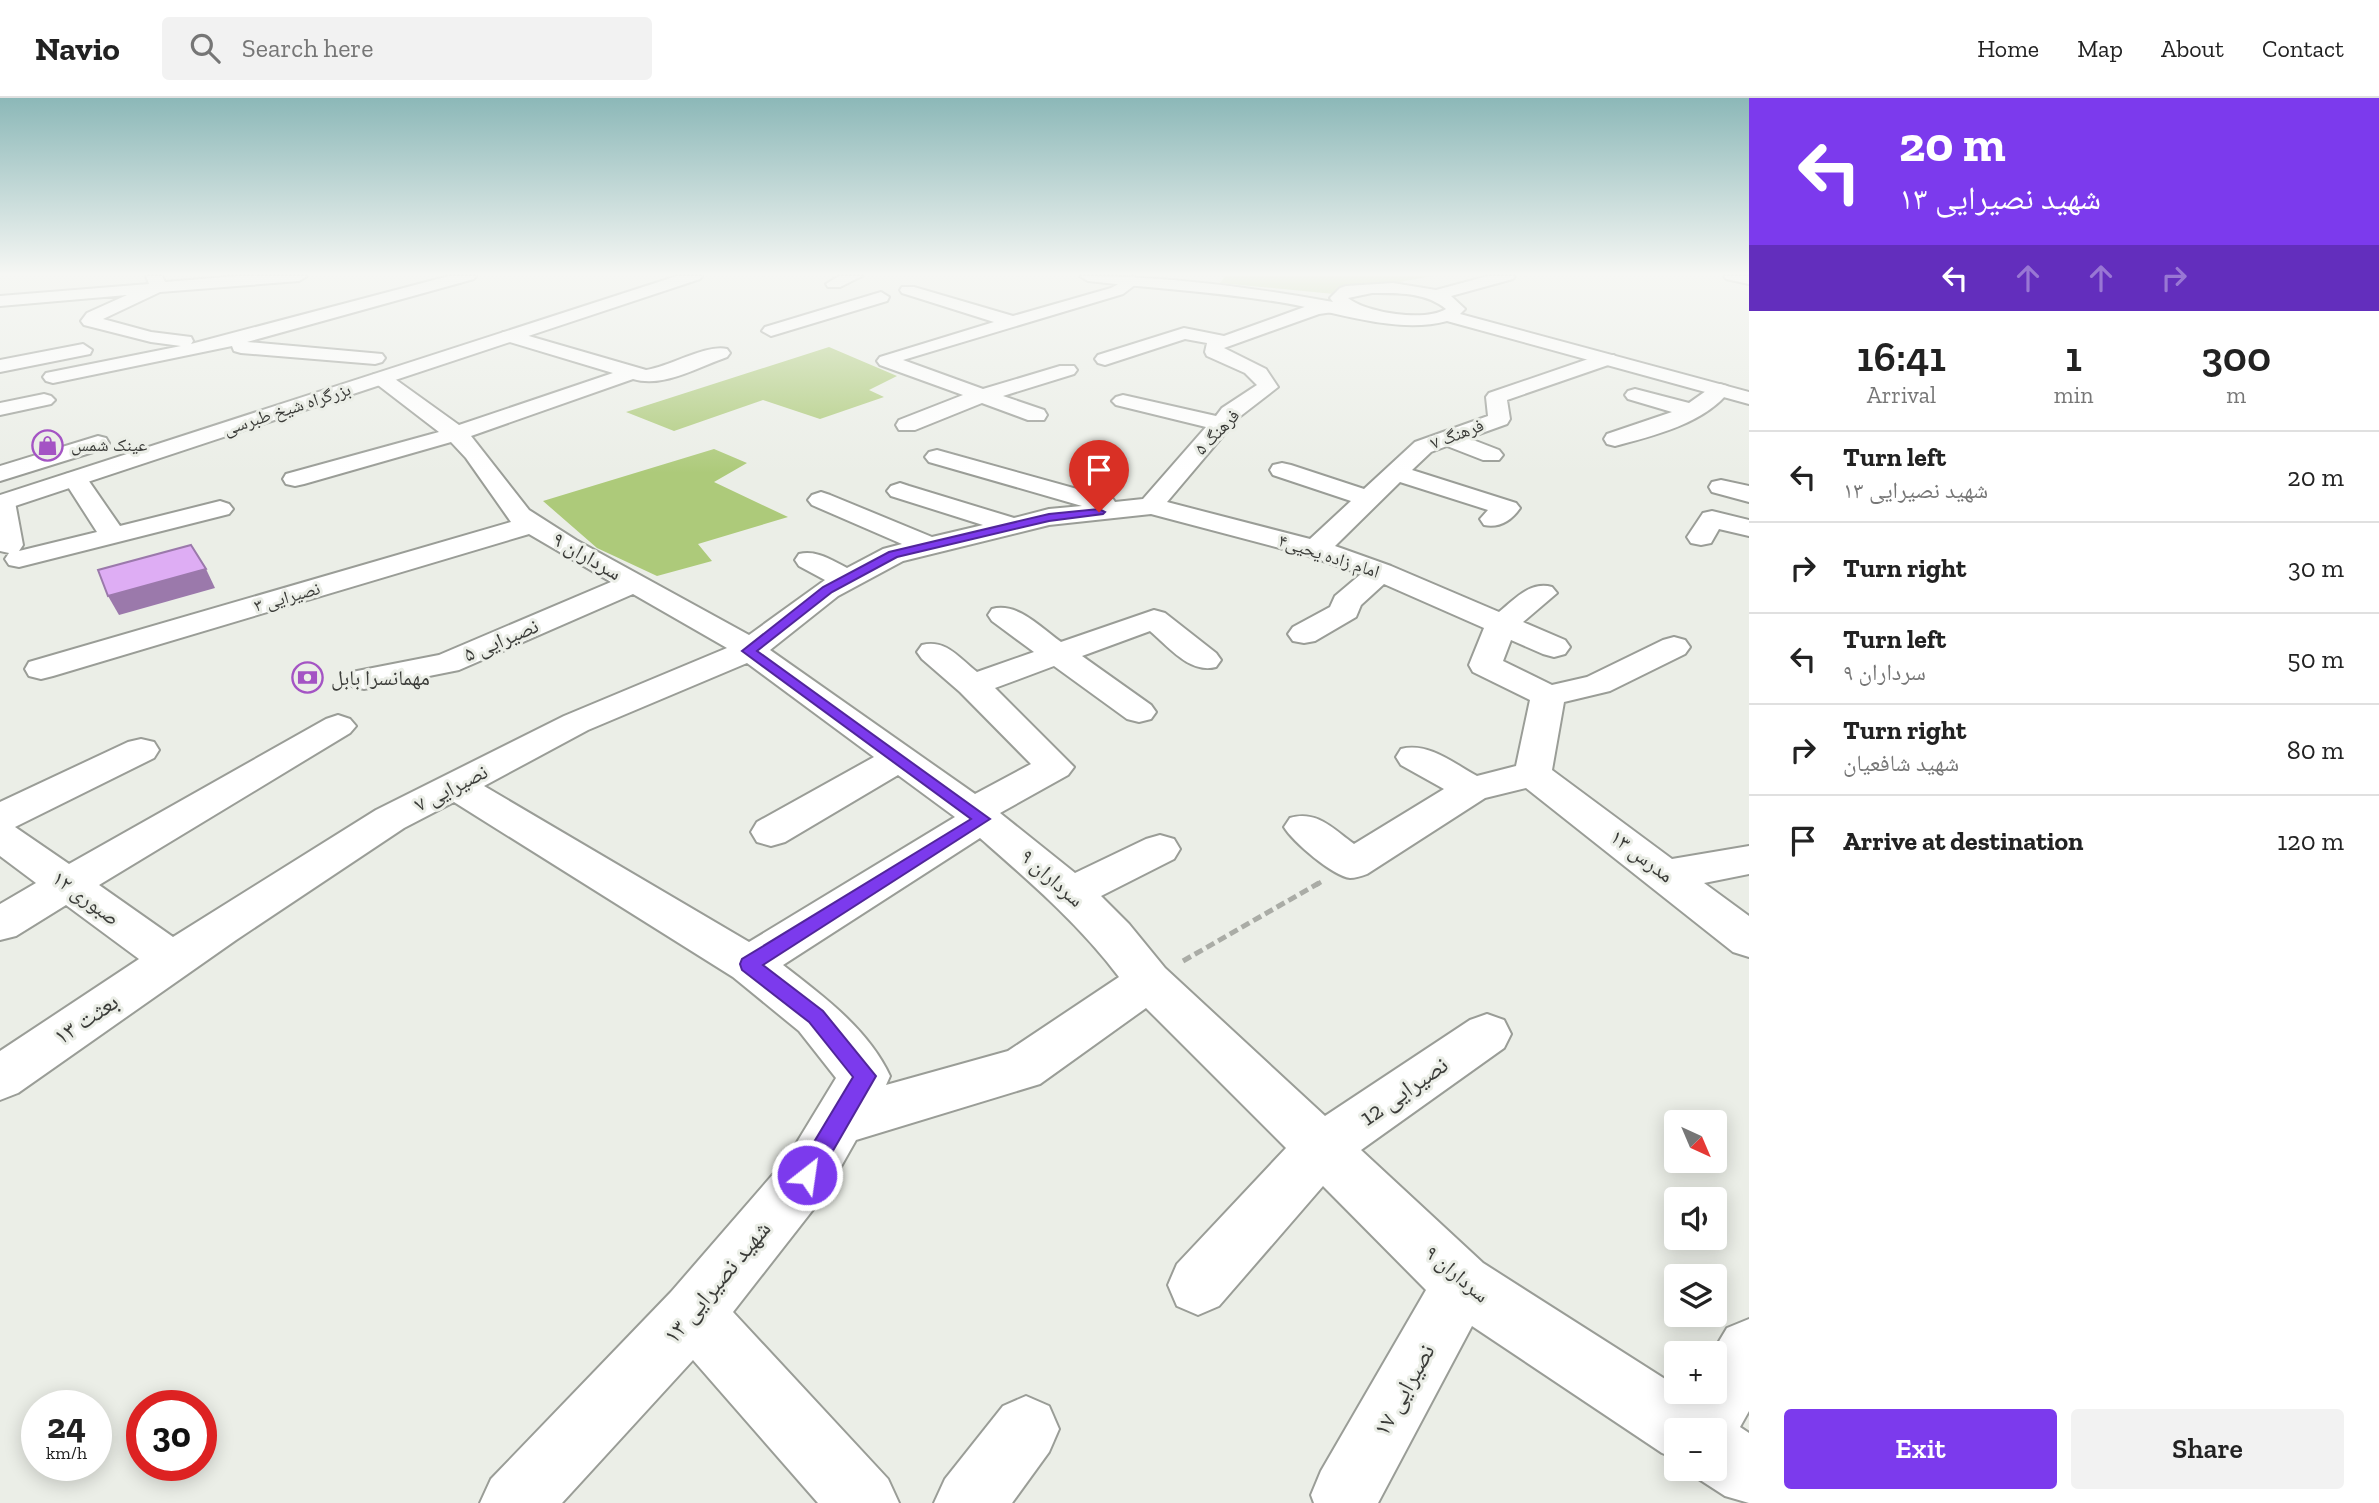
<!DOCTYPE html>
<html lang="en">
<head>
<meta charset="utf-8">
<style>
  body { margin:0; font-family:"Zilla Slab","Noto Naskh Arabic",serif; background:#f2f2f2; color:#222; height:100vh; display:flex; flex-direction:column; font-size:26px; white-space:nowrap }
  * { box-sizing:border-box; margin:0 }
  p { font-size:23px; color:#767676 }
  .icon { flex:none; width:38px; height:38px; fill:none; stroke:currentColor; stroke-width:2; stroke-linecap:round; stroke-linejoin:round }
  .map { position:relative; flex:1; overflow:hidden }
  .side { display:flex; flex-direction:column; background:#fff; width:630px }
  .side>* { flex:none }
  .top-card { background:#7c3aed; color:#fff; overflow:hidden }
  .needle { width:46px; rotate:136deg }
  .fabs { position:absolute; left:1664px; top:1012px; display:grid; gap:14px }
  .fabs a { display:grid; place-items:center; width:63px; height:63px; border-radius:7px; background:#fff; box-shadow:0 4px 18px #0003; font-size:35px }
  .speed { position:absolute; left:21px; top:1292px; display:flex; gap:14px; font-size:35px; font-weight:700; text-align:center }
  .speed>* { display:grid; place-content:center; width:91px; height:91px; border-radius:50%; background:#fff; box-shadow:0 4px 18px #0003; line-height:1 }
  .speed small { font-size:18px; font-weight:400 }
  .speed .limit { border:10px solid #d22; background:#fff; color:#111 }
  .pin { position:absolute; display:grid; place-items:center; width:60px; height:60px; color:#fff; margin:-72px -30px; border-radius:50% 50% 50% 0; rotate:-45deg; box-shadow:0 0 7px #0007 }
  .pin .icon { rotate:45deg }
  .me { position:absolute; width:77px; margin:-38px; rotate:30deg; stroke-linejoin:round; filter:drop-shadow(0 0 5px #0008) }
  .turn { display:flex; align-items:center; gap:24px; height:147px; padding:0 35px; font-size:32px }
  .turn .icon { width:91px; height:91px; stroke-width:2.5 }
  .turn b { display:block; font-size:49px; line-height:60px }
  .lanes { display:flex; align-items:center; height:66px; padding:0 35px; background:#0003; justify-content:center; gap:35px; direction:ltr }
  .lanes .off { opacity:.35 }
  .eta { display:flex; justify-content:space-evenly; align-items:center; height:119px; text-align:center }
  .eta b { font-size:42px; font-weight:600; line-height:49px }
  .primary-button { display:flex; gap:14px; margin-top:auto; padding:14px 35px }
  .primary-button a { flex:1; height:80px; border-radius:7px; background:#7c3aed; color:#fff; font-size:28px; font-weight:600; line-height:80px; text-align:center }
  .primary-button a+a { background:#f2f2f2; color:#222 }
  ul { padding:0; list-style:none }
  li { display:flex; align-items:center; gap:21px; height:91px; padding:0 35px; border-top:2px solid #e0e0e0 }
  li div { flex:1 }
  li b { display:block; font-size:26px }
  li em { font-style:normal }
  header { display:flex; align-items:center; gap:42px; box-sizing:border-box; height:98px; padding:0 35px; background:#fff; border-bottom:2px solid #e0e0e0 }
  header strong { font-size:33px }
  nav { display:flex; gap:38px; margin-inline-start:auto; font-size:24px }
  .search { width:490px; height:63px; background:#f2f2f2; display:flex; align-items:center; gap:18px; box-sizing:border-box; padding:0 24px; border-radius:7px; color:#767676; font-size:26px }
  main { display:flex; flex:1; min-height:0 }
  .map>svg:first-child { display:block }
  .green { fill:#b7cf91 }
  .forest { fill:#adca7a }
  .lines { fill:none; stroke-linecap:round; stroke-linejoin:round }
  .minor-casing { stroke:#9a9d97; stroke-width:4 }
  .major-casing { stroke:#9a9d97; stroke-width:4 }
  .highway-casing { stroke:#9a9d97; stroke-width:4 }
  .path-far1 { stroke:#aaaca6; stroke-width:4.5; stroke-dasharray:7 3.5; stroke-linecap:butt }
  .path { stroke:#aaaca6; stroke-width:5; stroke-dasharray:9 4.5; stroke-linecap:butt }
  .minor { fill:#fff; fill-rule:evenodd }
  .major { fill:#fff; fill-rule:evenodd }
  .highway { fill:#fff; fill-rule:evenodd }
  .shaded-wall { fill:#9b79ab }
  .building { fill:#deadf4; stroke:#9b79ab; stroke-width:2 }
  .route { fill:#7c3aed; stroke:#51269a; stroke-width:2 }
  .labels { text-anchor:middle; stroke-width:6; stroke-linejoin:round; paint-order:stroke }
  .far-street-label { font-size:18px; fill:#3a3b38; stroke:#ebeee7 }
  .far-poi-label { font-size:18px; fill:#3a3b38; stroke:#ebeee7; text-anchor:start }
  .street-label { font-size:21px; fill:#3a3b38; stroke:#ebeee7 }
  .poi-label { font-size:21px; fill:#3a3b38; stroke:#ebeee7; text-anchor:start }
  .near-street-label { font-size:24px; fill:#3a3b38; stroke:#ebeee7 }
</style>
</head>
<body>
<header>
<strong>Navio</strong>
<div class="search"><svg class="icon" aria-label="search" viewBox="0 0 24 24"><circle cx="10" cy="10" r="6"/><path d="M15 15l6 6"/></svg>Search here</div>
<nav><a>Home</a><a>Map</a><a>About</a><a>Contact</a></nav>
</header>
<main>
<div class="map">
<svg width="1749" height="1405" viewBox="0 0 1749 1405">
  <rect width="100%" height="100%" fill="#ebeee7"/>
  <path class="green" d="M1225,178H1432L1334,196L1220,185Z"/>
  <g class="forest">
    <path d="M829,249L897,278L869,292L884,299L820,321L763,302L674,333L626,314Z"/>
    <path d="M714,351L747,365L714,384L788,419L698,446L712,463L657,478L597,450L543,403Z"/>
  </g>
  <g class="lines">
    <defs>
      <g id="minor">
        <path d="M146,178H162L165,184L237,178H307L299,183L160,194L103,221L151,234L191,239L193,243L191,246L449,178H476L474,181L247,244L382,256L385,260L382,264L375,266L241,255L234,253L232,248L53,285L46,283L43,279L46,275L181,248L151,244L84,227L81,223L87,215L127,197L0,208V198L149,186Z"/>
        <path d="M839,178H862L840,189H828L826,186Z"/>
        <path d="M1133,178L1140,183L1123,196L903,262L983,291L1060,268H1074L1077,272L1074,276L1003,298L1044,312L1047,317L1044,322H1028L982,305L915,332H899L896,327L899,322L963,297L880,267L877,263L880,259L994,224L902,195L900,192L902,189H914L1013,218L1111,190Z"/>
        <path d="M881,194L889,199L887,203L771,238L762,233L765,229Z"/>
        <path d="M1334,204L1343,209L1340,213L1319,216L1224,250L1266,271L1278,289L1238,320L1167,404L1310,441L1351,403L1273,377L1270,372L1273,367L1282,365L1291,367L1364,391L1415,344L1488,318L1486,299L1489,295L1600,257H1614L1617,261L1614,265L1507,302L1510,321L1507,326L1468,340L1499,352L1503,357L1499,362H1483L1447,348L1431,354L1412,372L1516,405L1520,410C1511,423 1499,430 1484,427L1480,421L1488,412L1400,384L1335,448L1391,468L1499,514C1515,501 1530,483 1552,489L1557,495L1523,524L1565,542L1570,549L1565,556L1554,559L1543,556L1511,542L1503,563L1552,587L1587,579L1663,542L1674,539L1685,542L1690,549L1685,556L1610,593L1564,604L1552,672L1672,761L1749,748V776L1704,785L1749,818V859L1733,854L1526,690L1485,700L1367,776C1362,778 1355,780 1350,780C1333,778 1293,744 1284,729L1290,720C1317,712 1333,731 1354,746L1444,691L1401,667L1396,659L1401,651C1428,644 1453,665 1477,678L1516,668L1530,602L1473,574L1469,567L1484,530L1384,486L1361,507L1356,519L1315,543L1304,545L1293,543L1288,536L1293,529L1330,509L1335,498L1361,476L1306,457L1151,416L1049,427L903,463L838,498L770,552L975,696L1031,666L960,594L922,561L917,554L922,547C946,541 959,560 977,574L1034,554L992,523L988,517L992,511C1018,504 1041,530 1061,544L1154,512L1165,515L1216,555L1221,562L1216,569C1190,576 1169,549 1150,533L1082,558L1151,607L1156,614L1151,621L1139,624L1127,621L1054,568L995,590L1074,669L1068,677L1000,715L1075,775L1146,741L1160,737L1174,741L1180,751L1174,761L1101,798L1129,826L1165,870L1325,1018L1470,922L1487,916L1504,922L1511,936L1504,950L1361,1052L1483,1165L1676,1288V1293H1715V1255H1712L1727,1230L1749,1221V1313L1740,1329L1749,1335V1405L1725,1398L1691,1376L1689,1370H1715V1332H1676V1361L1662,1355L1472,1228L1378,1405H1314L1311,1397L1321,1373L1426,1192L1323,1088L1219,1208L1198,1217L1177,1208L1168,1187L1177,1166L1286,1050L1146,910L1040,986L856,1042L826,1095L733,1214L888,1381L899,1405H818L693,1262L562,1405H480L491,1381L671,1194L788,1059L836,980L799,933L733,879L454,704L404,730L236,842L18,995L0,1002V953L139,861L66,807L16,838L0,842V806L36,785L0,758V704L128,644L141,641L154,644L159,652L154,660L15,729L69,766L326,621L338,617L350,621L356,628L350,635L99,787L173,839L376,712L564,618L727,550L633,496L459,572L364,591L352,588L347,581L352,574L439,557L611,484L529,436L53,578L41,581L29,578L25,571L29,564L511,424L466,360L451,344L304,386L295,388L286,386L283,381L286,376L439,334L374,284L371,280L374,276H388L459,327L613,275L503,242L500,238L503,234H515L646,272C669,269 706,246 727,251L730,255L727,259C698,269 664,290 633,281L471,338L529,412L576,442L749,537L825,482L799,468L795,462L799,456C817,452 831,462 847,470L883,451L902,446L812,407L808,402L812,397L821,394L830,397L932,439L983,427L891,398L887,393L891,388L900,385L909,388L1014,420L1049,411L1082,408L929,364L925,359L929,354L937,352L1113,401L1115,404L1143,401L1206,329L1116,307L1112,303L1116,299L1123,297L1216,318L1222,310L1257,287L1245,275L1207,258L1205,254L1207,245L1185,241L1105,267L1098,265L1095,261L1098,257L1184,230L1224,238L1310,207ZM747,565L874,659L757,724L751,734L757,744L771,748L785,744L898,677L955,719L749,844L484,688L588,632ZM980,740C1030,784 1079,826 1119,879L1008,953L886,987L890,978C868,931 823,898 783,867Z"/>
        <path d="M83,246L92,252L90,256L0,274V262Z"/>
        <path d="M1720,286L1727,288L1730,292C1706,325 1653,338 1615,348L1607,346L1604,341L1607,336L1672,314L1628,301L1625,297L1628,293L1635,291L1689,305L1713,288Z"/>
        <path d="M44,296L51,298L55,302L51,306L0,317V305Z"/>
        <path d="M75,374L84,376L120,428L220,403L229,406L233,411L229,416L19,469L9,467L5,461L9,455L0,453V397L11,399L15,404L23,447L19,453L97,434L63,381L66,376Z"/>
        <path d="M1721,382L1749,388V404L1712,394L1709,389L1712,384Z"/>
        <path d="M1712,413L1749,422V438L1719,431L1711,445L1701,447L1691,445L1687,439L1703,415Z"/>
        <path d="M1026,1298L1049,1308L1059,1331L1049,1354L1012,1405H934L945,1381L1003,1308Z"/>
      </g>
      <g id="major">
        <path d="M1080,178C1165,178 1250,189 1333,204L1330,200L1340,190L1346,188L1393,185L1436,192L1488,178H1515L1513,181L1451,198L1465,211L1460,216L1749,294V306L1447,223C1395,237 1331,212 1279,204C1216,194 1151,190 1088,183ZM1372,195C1397,195 1426,194 1446,211C1426,224 1366,215 1348,200Z"/>
        <path d="M1724,178H1749V186L1726,181Z"/>
      </g>
      <g id="highway">
        <path d="M677,178H702L700,181L0,413V397Z"/>
        <path d="M98,338L106,340L109,345L106,350L0,383V368Z"/>
      </g>
    </defs>
    <use href="#minor" class="minor-casing"/>
    <use href="#major" class="major-casing"/>
    <use href="#highway" class="highway-casing"/>
    <path class="path-far1" d="M1316,787L1321,784"/>
    <path class="path" d="M1183,863L1319,785"/>
    <use href="#minor" class="minor"/>
    <use href="#major" class="major"/>
    <use href="#highway" class="highway"/>
  </g>
  <path class="shaded-wall" d="M206,471L215,490L119,517L108,498Z"/>
  <path class="building" d="M191,447L206,471L108,498L98,472Z"/>
  <linearGradient id="sky" x2="0" y2="1"><stop stop-color="#8cb8b8"/><stop offset="0.47" stop-color="#f6f7f4"/><stop offset="1" stop-color="#f6f7f4" stop-opacity="0"/></linearGradient>
  <rect width="1749" height="375" fill="url(#sky)"/>
  <path class="route" d="M1099,411L1105,414L1103,416L1049,423L897,459L832,494L757,553L990,721L763,867L823,913L876,978L815,1084L807,1087L799,1084L796,1077L799,1069L853,979L809,924L742,872L740,866L742,861L971,721L742,553L823,489L889,454L1049,416Z"/>
  <defs>
    <symbol id="shop-ring" viewBox="-11 -11 22 22"><circle r="9.5" fill="#ebeee7" stroke="#a454c4" stroke-width="1.5"/><path d="M-5-2.5h2.3a2.7 3.5 0 0 1 5.4 0H5L5.5 6h-11ZM-1.5-2.5h3a1.5 2.3 0 0 0-3 0Z" fill="#a454c4"/></symbol>
    <symbol id="bank-ring" viewBox="-11 -11 22 22"><circle r="9.5" fill="#ebeee7" stroke="#a454c4" stroke-width="1.5"/><path d="M-6-4H6V4H-6ZM0-2.3a2.3 2.3 0 1 0 0 4.6a2.3 2.3 0 1 0 0-4.6Z" fill="#a454c4"/></symbol>
  </defs>
  <g fill-rule="evenodd">
    <use href="#shop-ring" x="30" y="330" width="35" height="35"/>
    <use href="#bank-ring" x="290" y="562" width="35" height="35"/>
  </g>
  <g class="labels">
    <g class="far-street-label">
      <text transform="translate(287 311) rotate(-18)" y="6">بزرگراه شیخ طبرسی</text>
      <text transform="translate(1217 334) rotate(-46)" y="6">فرهنگ ۵</text>
      <text transform="translate(1457 336) rotate(-21)" y="6">فرهنگ ۷</text>
      <text transform="translate(1329 458) rotate(18)" y="6">امام زاده یحیی۴</text>
      <text transform="translate(287 499) rotate(-16)" y="6">نصیرایی ۳</text>
    </g>
    <g class="far-poi-label">
      <text x="71" y="353">عینک شمس</text>
    </g>
    <g class="street-label">
      <text transform="translate(587 458) rotate(30)" y="7">سرداران ۹</text>
      <text transform="translate(501 542) rotate(-23)" y="7">نصیرایی ۵</text>
      <text transform="translate(451 690) rotate(-27)" y="7">نصیرایی ۷</text>
      <text transform="translate(1642 758) rotate(37)" y="7">مدرس ۱۳</text>
      <text transform="translate(1052 780) rotate(41)" y="7">سرداران ۹</text>
      <text transform="translate(86 800) rotate(36)" y="7">صبوری ۱۲</text>
      <text transform="translate(1457 1176) rotate(40)" y="7">سرداران ۹</text>
    </g>
    <g class="poi-label">
      <text x="331" y="587">مهمانسرا بابل</text>
    </g>
    <g class="near-street-label">
      <text transform="translate(86 921) rotate(-34)" y="8">بعثت ۱۳</text>
      <text transform="translate(1404 993) rotate(-35)" y="8">نصیرایی 12</text>
      <text transform="translate(717 1184) rotate(-50)" y="8">شهید نصیرایی ۱۳</text>
      <text transform="translate(1404 1292) rotate(-61)" y="8">نصیرایی ۱۷</text>
    </g>
  </g>
</svg>
<div class="fabs">
<a><svg class="needle" viewBox="-14 -14 28 28"><path d="M0-13l5 13h-10z" fill="#e53935"/><path d="M0 13l5-13h-10z" fill="#767676"/></svg></a>
<a><svg class="icon" aria-label="sound" viewBox="0 0 24 24"><path d="M4 9h4l5-4v14l-5-4H4zM17 9q2 3 0 6"/></svg></a>
<a><svg class="icon" aria-label="layers" viewBox="0 0 24 24"><path d="M12 4l9 5-9 5-9-5zM3 14l9 5 9-5"/></svg></a>
<a>+</a>
<a>−</a>
</div>
<div class="speed"><div>24<small>km/h</small></div><div class="limit">30</div></div>
<div class="pin" style="left:1099px;top:414px;background:#d93025"><svg class="icon" aria-label="arrive" viewBox="0 0 24 24"><path d="M6 21V4h12l-3 4 3 4H6"/></svg></div>
<svg class="me" style="left:807px;top:1077px" viewBox="-20 -20 40 40"><circle r="17" fill="#7c3aed" stroke="#fff" stroke-width="3"/><path d="M0-11L8 9 0 5-8 9z" fill="#fff"/></svg>
</div>
<section class="side">
<div class="top-card">
<div class="turn"><svg class="icon" aria-label="left" viewBox="0 0 24 24"><path d="M17 20v-9H6M10 6l-5 5 5 5"/></svg><div><b>20 m</b>شهید نصیرایی ۱۳</div></div>
<div class="lanes"><svg class="icon" aria-label="left" viewBox="0 0 24 24"><path d="M17 20v-9H6M10 6l-5 5 5 5"/></svg><svg class="icon off" aria-label="ahead" viewBox="0 0 24 24"><path d="M12 20V5M6 11l6-6 6 6"/></svg><svg class="icon off" aria-label="ahead" viewBox="0 0 24 24"><path d="M12 20V5M6 11l6-6 6 6"/></svg><svg class="icon off" aria-label="right" viewBox="0 0 24 24"><path d="M7 20v-9h11M14 6l5 5-5 5"/></svg></div>
</div>
<div class="eta">
<div><b>16:41</b><p>Arrival</p></div>
<div><b>1</b><p>min</p></div>
<div><b>300</b><p>m</p></div>
</div>
<ul>
<li><svg class="icon" aria-label="left" viewBox="0 0 24 24"><path d="M17 20v-9H6M10 6l-5 5 5 5"/></svg><div><b>Turn left</b><p>شهید نصیرایی ۱۳</p></div><em>20 m</em></li>
<li><svg class="icon" aria-label="right" viewBox="0 0 24 24"><path d="M7 20v-9h11M14 6l5 5-5 5"/></svg><div><b>Turn right</b></div><em>30 m</em></li>
<li><svg class="icon" aria-label="left" viewBox="0 0 24 24"><path d="M17 20v-9H6M10 6l-5 5 5 5"/></svg><div><b>Turn left</b><p>سرداران ۹</p></div><em>50 m</em></li>
<li><svg class="icon" aria-label="right" viewBox="0 0 24 24"><path d="M7 20v-9h11M14 6l5 5-5 5"/></svg><div><b>Turn right</b><p>شهید شافعیان</p></div><em>80 m</em></li>
<li><svg class="icon" aria-label="arrive" viewBox="0 0 24 24"><path d="M6 21V4h12l-3 4 3 4H6"/></svg><div><b>Arrive at destination</b></div><em>120 m</em></li>
</ul>
<div class="primary-button"><a>Exit</a><a>Share</a></div>
</section>
</main>
</body>
</html>
